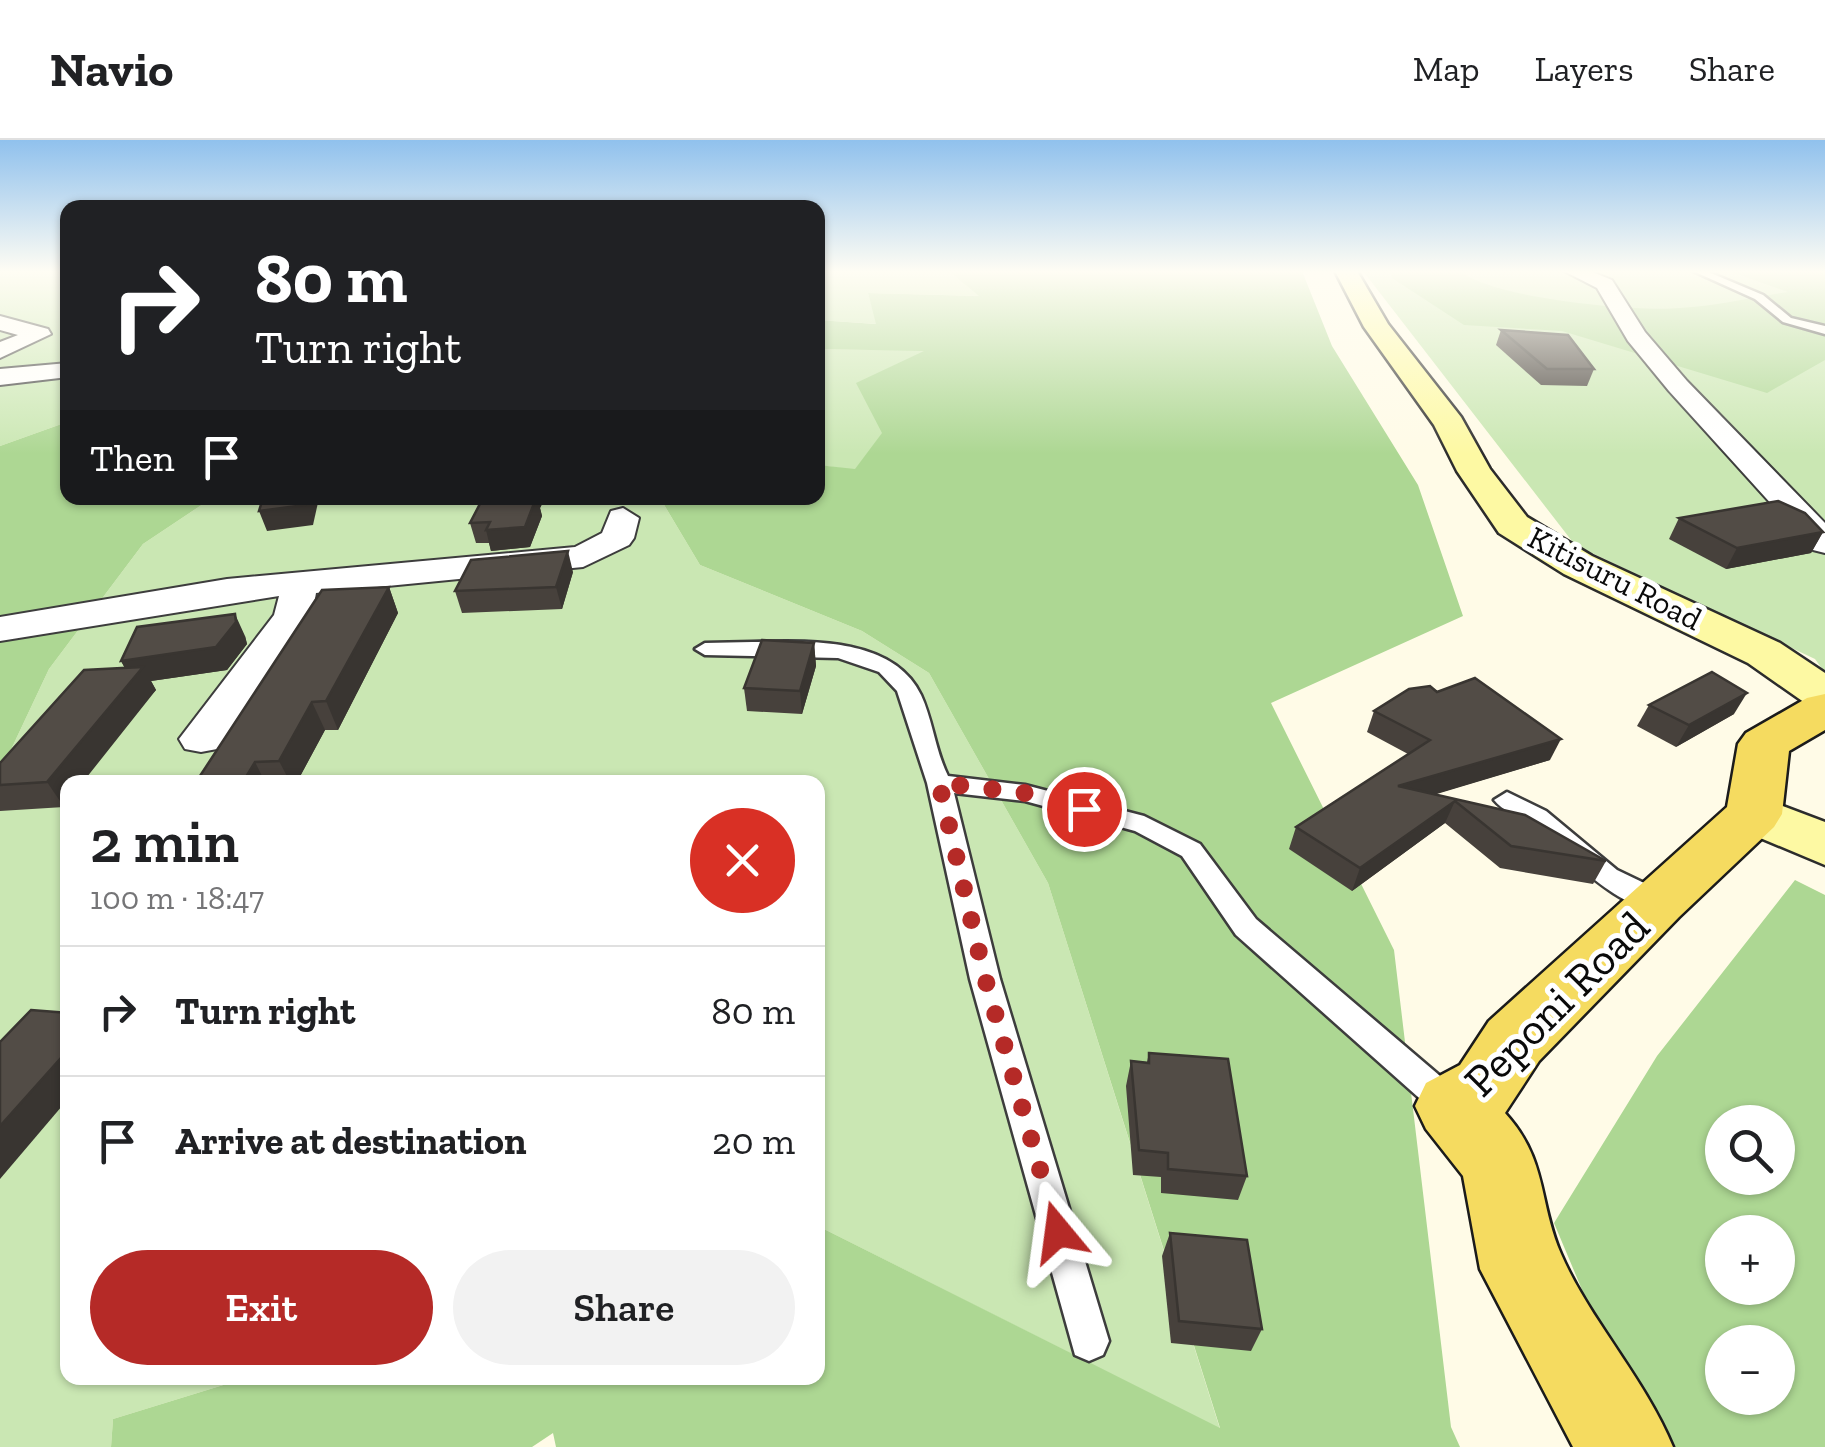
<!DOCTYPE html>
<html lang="en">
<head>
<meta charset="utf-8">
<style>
  body { margin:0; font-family:"Zilla Slab",serif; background:#f2f2f2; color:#202124; height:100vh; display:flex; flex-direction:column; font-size:38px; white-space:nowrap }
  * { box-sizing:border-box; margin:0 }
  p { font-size:32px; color:#757577 }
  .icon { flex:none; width:55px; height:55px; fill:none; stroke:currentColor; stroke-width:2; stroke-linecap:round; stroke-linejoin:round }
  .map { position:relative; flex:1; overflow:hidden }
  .side { position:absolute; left:60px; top:635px; width:765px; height:610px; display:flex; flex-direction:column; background:#fff; border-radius:20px; box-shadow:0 2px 8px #0004 }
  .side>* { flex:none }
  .hud { position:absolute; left:60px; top:60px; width:765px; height:305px; border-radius:20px; box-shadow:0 2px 8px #0004; background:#202124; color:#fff; overflow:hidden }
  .fabs { position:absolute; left:1705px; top:965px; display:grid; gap:20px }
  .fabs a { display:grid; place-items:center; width:90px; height:90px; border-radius:50%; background:#fff; box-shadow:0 2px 8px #0004; font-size:50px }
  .pin { position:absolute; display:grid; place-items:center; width:85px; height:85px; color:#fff; margin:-42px; border:5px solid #fff; border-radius:50%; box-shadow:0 2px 10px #0007 }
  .me { position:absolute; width:110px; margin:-55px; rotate:344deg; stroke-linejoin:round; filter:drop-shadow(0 0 8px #0008) }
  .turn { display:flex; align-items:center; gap:35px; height:210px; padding:0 30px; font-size:45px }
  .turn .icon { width:130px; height:130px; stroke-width:2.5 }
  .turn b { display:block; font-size:70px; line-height:85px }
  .then { display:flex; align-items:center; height:95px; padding:0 30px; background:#0003; gap:20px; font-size:38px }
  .round { display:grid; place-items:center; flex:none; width:105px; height:105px; border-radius:52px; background:#f2f2f2 }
  .summary { display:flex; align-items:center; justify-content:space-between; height:170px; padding:0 30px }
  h1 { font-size:60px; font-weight:600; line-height:75px }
  .button { display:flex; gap:20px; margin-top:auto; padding:20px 30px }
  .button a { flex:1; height:115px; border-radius:60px; background:#b52a27; color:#fff; font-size:40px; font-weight:600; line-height:115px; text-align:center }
  .button a+a { background:#f2f2f2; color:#202124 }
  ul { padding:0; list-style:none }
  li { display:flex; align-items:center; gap:30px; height:130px; padding:0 30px; border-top:2px solid #e0e0e0 }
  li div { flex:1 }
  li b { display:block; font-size:38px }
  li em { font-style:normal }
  header { display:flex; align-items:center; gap:60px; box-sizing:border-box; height:140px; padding:0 50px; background:#fff; border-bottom:2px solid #e0e0e0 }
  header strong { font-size:48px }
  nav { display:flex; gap:55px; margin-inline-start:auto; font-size:35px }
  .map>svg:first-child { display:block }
  .green { fill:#cae7b3 }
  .forest { fill:#add793; fill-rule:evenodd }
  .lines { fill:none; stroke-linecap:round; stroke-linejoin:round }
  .lane-casing { stroke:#3d3d3d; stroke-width:5 }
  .street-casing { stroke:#3d3d3d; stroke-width:4 }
  .secondary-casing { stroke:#2c2c2c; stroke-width:5 }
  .primary-casing { stroke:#1b1b1b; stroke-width:5 }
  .lane { fill:#fff; fill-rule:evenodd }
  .street { fill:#fff; fill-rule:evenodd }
  .secondary { fill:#fdf9a3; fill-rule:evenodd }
  .primary { fill:#f5db60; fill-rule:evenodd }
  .wall { fill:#47413c }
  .shaded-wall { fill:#393531 }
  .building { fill:#524c46; stroke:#393531; stroke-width:2.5 }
  .route { stroke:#b52a27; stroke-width:18; stroke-dasharray:0 32.4 }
  .labels { text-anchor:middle; stroke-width:10; stroke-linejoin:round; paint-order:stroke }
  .far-street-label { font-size:32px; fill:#0a0a0a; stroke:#fff }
  .near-street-label { font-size:45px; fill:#0a0a0a; stroke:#fff }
</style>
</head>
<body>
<header>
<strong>Navio</strong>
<nav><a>Map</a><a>Layers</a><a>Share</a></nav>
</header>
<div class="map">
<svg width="1825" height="1307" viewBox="0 0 1825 1307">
  <rect width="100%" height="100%" fill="#fffbe7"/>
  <g class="green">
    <path d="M0,131H68L67,282L0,306Z"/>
    <path d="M818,131H949L981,156L868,153L877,184L818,180Z"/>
    <path d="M1363,131H1825V533L1815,519L1575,405Z"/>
    <path d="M818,209L926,210L883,293L855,330L818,325Z"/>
    <path d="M212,358H660L700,425L862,491L929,533L1048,743L1220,1289L818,1086V642H68V1238H246L113,1279L111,1307H0V633L49,529L143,404Z"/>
  </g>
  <g class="forest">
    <path d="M949,131H1302L1332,206L1418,345L1463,476L1271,563L1394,810L1451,1287L1460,1307H556L553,1293L532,1307H111L113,1279L246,1238H818V1086L1220,1288L1048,743L929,533L862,491L700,425L660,358H818V325L855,329L882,293L856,243L924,211L818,209V180L876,184L868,153L979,156Z"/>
    <path d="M1390,131H1460C1491,158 1635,172 1680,168C1716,166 1752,157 1788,152L1729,131H1825V220L1767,253L1562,191L1464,185L1392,138Z"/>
    <path d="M67,282L68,358H212L143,404L49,529L0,633V306Z"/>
    <path d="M1795,740L1825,755V1307H1658L1635,1276L1554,1083L1657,916ZM1722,982H1778V1038H1722ZM1722,1092H1778V1148H1722ZM1722,1202H1778V1258H1722Z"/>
  </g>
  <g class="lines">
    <defs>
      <g id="lane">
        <path d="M1693,131H1706L1763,155L1791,178L1825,186V194L1783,182L1755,159Z"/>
        <path d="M752,502C806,501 893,496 921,555C933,581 935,610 948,636L1025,645L1144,676L1200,704L1256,779L1460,953L1465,963L1460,973L1448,978L1436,973L1236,795L1182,716L1135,691L1025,661L954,653L1000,839L1109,1201L1103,1215L1089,1221L1075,1215L970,839L927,643L897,551L879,532L838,518L705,515L695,509L705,503Z"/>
        <path d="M1507,652L1546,671L1617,730L1667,754L1671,761L1667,768C1625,781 1559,705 1527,683C1516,675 1503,671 1494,660Z"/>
      </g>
      <g id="street">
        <path d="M1564,131H1590L1612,140L1645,192L1687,241L1825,383V413L1813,410L1669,251L1628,201L1597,148Z"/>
        <path d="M0,176L48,189L51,194L0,218V202L18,195L0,190Z"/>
        <path d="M68,223V237L0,245V229Z"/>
        <path d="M623,368L639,378L634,398L629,405L583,427L316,453L312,476L217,609L201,612L185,609L179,599L274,475L279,456L0,501V477L227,439L575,407L602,393L611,371Z"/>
      </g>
      <g id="secondary">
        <path d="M1335,131H1357L1388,184L1461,277L1490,329L1527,377L1592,416L1780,503L1825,533V570L1808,565L1748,523L1564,434L1499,393L1457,331L1434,285L1364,187Z"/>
        <path d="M1754,655L1825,682V725L1734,687L1726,674L1734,661Z"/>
      </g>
      <path id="primary" d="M1825,554V590L1789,611L1782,674L1774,687L1679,777L1539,921L1505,973C1548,1020 1538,1061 1561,1114C1589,1179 1644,1237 1673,1307H1573L1480,1129L1463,1036L1426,989L1415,966L1426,943L1460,925L1489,881L1727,667L1738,604L1746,593L1807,558Z"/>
    </defs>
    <use href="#lane" class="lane-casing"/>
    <use href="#street" class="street-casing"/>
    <use href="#secondary" class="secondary-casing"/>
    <use href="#primary" class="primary-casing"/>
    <use href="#lane" class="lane"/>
    <use href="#street" class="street"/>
    <use href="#secondary" class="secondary"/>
    <use href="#primary" class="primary"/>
  </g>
  <g class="wall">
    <path d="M1501,190L1594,229L1587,246L1541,245L1496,205Z"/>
    <path d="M483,358H542L543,362L540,368L542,376L530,407L491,411L489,403H476L470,383Z"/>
    <path d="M1679,378L1823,392L1811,413L1726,429L1669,399Z"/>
    <path d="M573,432L562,469L462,473L455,451Z"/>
    <path d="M389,447L398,473L338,590H325L297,642H196Z"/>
    <path d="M245,496L247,504L227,530L151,541L156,550L68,642V662L64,667L0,671V623L125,528L121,521Z"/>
    <path d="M814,503L816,526L802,574L747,571L744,548Z"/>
    <path d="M1437,552L1550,620L1435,654L1525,675L1606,721L1593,744L1500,728L1445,683L1352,751L1289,709L1296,687L1408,614L1367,592L1374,571Z"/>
    <path d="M1649,565L1734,574L1676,607L1637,586Z"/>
    <path d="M1149,913L1247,1036L1238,1060L1161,1053V1037L1133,1035L1126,946L1131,921L1147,922Z"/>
    <path d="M1170,1093L1262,1189L1251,1211L1171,1203L1162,1116Z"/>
  </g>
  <g class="shaded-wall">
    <path d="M307,358H319L313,385L267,391L259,371Z"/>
    <path d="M533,358H542L543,362L540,368L542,376L530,407L491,411L486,390Z"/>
    <path d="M1823,392L1811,413L1726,429L1737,408Z"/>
    <path d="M568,411L573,432L562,469L556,447Z"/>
    <path d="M389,447L398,473L338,590L326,561Z"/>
    <path d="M235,474L245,496L247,504L227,530L151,541L156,550L83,642H68V662L64,667L47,642L132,541L121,521Z"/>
    <path d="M814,503L816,526L802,574L800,551Z"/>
    <path d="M1747,553L1734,574L1676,607L1689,585Z"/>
    <path d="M312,562L325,590L297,642H290L279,621Z"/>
    <path d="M1561,599L1550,620L1390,668L1398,646Z"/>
    <path d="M255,622L265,642H243Z"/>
    <path d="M1455,661L1445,683L1352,751L1360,728Z"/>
    <path d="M68,910V959L0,1039V986Z"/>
  </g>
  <g class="building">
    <path d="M1501,190L1568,195L1594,229H1547Z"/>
    <path d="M263,358H307L305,365L259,371Z"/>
    <path d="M483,358H536L525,387L486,390L490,382L470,383Z"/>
    <path d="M1778,361L1805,373L1823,392L1737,408L1679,378Z"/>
    <path d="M568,411L556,447L455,451L471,420Z"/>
    <path d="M389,447L326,561L312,562L279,621L255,622L243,642H196L322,450Z"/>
    <path d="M235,474L236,482L216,507L121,521L137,487Z"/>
    <path d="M762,500L814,503L800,551L744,548Z"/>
    <path d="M143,527L47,642L0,645V623L84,530Z"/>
    <path d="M1712,532L1747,553L1689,585L1649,565Z"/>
    <path d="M1475,538L1561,599L1398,646L1525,675L1606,721L1511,706L1455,661L1360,728L1296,687L1430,600L1374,571L1409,549L1430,546L1437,552Z"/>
    <path d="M31,870L68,873V910L0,986V902Z"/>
    <path d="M1149,913L1228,919L1247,1036L1168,1029V1013L1139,1010L1131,921L1149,923Z"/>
    <path d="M1170,1093L1247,1100L1262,1189L1179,1181Z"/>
  </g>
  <linearGradient id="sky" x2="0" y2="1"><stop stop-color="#90c1ed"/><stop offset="0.42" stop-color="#fffdf4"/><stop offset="1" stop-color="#fffdf4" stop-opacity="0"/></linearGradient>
  <rect width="1825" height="314" fill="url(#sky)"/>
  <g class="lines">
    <path class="route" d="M1058,1092L985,838L939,643L1025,653L1084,669"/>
  </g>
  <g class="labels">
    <g class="far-street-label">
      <text transform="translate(1615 438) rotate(27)" y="11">Kitisuru Road</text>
    </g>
    <g class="near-street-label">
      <text transform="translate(1556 863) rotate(-45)" y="16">Peponi Road</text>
    </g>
  </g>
</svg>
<div class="fabs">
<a><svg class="icon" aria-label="search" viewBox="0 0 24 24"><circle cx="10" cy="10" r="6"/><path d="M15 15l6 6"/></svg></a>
<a>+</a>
<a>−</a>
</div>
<div class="pin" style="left:1084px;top:669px;background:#d93025"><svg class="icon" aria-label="arrive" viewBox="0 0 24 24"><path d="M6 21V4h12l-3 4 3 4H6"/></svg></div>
<svg class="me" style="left:1058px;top:1092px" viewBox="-20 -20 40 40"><path d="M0-17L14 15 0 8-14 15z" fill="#b52a27" stroke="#fff" stroke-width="4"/></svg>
<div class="hud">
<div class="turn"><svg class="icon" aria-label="right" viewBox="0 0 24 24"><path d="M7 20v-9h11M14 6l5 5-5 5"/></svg><div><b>80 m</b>Turn right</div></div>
<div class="then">Then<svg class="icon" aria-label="arrive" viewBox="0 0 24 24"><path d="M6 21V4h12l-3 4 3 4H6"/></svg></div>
</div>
<section class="side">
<div class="summary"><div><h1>2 min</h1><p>100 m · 18:47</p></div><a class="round" style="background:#d93025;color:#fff"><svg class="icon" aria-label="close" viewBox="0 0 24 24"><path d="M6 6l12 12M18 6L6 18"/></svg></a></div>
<ul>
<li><svg class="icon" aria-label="right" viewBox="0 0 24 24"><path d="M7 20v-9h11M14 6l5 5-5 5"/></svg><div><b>Turn right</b></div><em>80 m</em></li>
<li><svg class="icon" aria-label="arrive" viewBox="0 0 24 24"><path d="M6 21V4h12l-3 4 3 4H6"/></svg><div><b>Arrive at destination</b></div><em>20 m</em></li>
</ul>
<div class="button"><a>Exit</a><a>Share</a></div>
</section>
</div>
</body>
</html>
